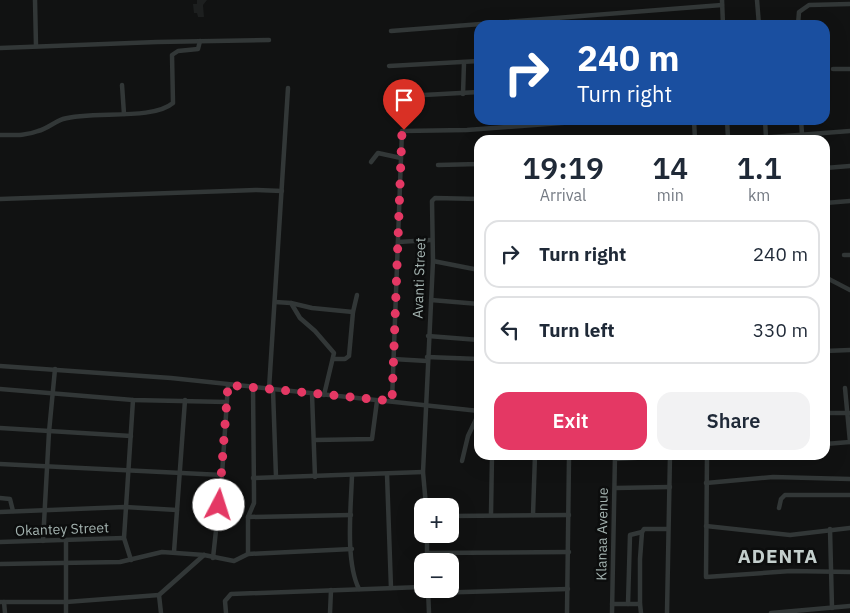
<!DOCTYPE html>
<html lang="en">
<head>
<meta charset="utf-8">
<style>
  body { margin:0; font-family:"IBM Plex Sans",sans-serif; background:#f2f2f3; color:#1f2937; height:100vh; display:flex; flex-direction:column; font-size:19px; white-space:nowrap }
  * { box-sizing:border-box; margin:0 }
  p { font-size:16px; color:#747a83 }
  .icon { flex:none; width:28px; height:28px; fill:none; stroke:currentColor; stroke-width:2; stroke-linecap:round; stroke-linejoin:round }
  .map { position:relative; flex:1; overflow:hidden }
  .panel { position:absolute; left:474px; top:135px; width:356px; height:325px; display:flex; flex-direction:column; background:#fff; border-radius:15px; box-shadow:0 5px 20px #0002 }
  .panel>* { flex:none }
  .guide { position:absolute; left:474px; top:20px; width:356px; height:105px; border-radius:15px; box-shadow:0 5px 20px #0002; background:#1a4fa0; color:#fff; overflow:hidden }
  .buttons { position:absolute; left:414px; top:498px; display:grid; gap:10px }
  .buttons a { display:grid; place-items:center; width:45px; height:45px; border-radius:10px; background:#fff; box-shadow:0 5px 20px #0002; font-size:25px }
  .pin { position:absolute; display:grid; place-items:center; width:42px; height:42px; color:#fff; margin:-51px -21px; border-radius:50% 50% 50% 0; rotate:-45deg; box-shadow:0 0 5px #0007 }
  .pin .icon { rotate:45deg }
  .me { position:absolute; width:55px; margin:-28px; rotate:5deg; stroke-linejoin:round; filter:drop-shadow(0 0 4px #0008) }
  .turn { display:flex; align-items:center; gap:18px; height:105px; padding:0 20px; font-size:22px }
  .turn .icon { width:65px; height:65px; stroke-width:2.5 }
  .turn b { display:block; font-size:35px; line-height:42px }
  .eta { display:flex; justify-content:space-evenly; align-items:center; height:85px; text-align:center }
  .eta b { font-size:30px; font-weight:600; line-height:35px }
  .button { display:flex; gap:10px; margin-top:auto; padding:10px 20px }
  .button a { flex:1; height:58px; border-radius:15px; background:#e43864; color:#fff; font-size:20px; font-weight:600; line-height:58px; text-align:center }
  .button a+a { background:#f2f2f3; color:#1f2937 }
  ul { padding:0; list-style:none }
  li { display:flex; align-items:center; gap:15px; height:68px; margin:0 10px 8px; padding:0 10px; border:2px solid #e0e1e3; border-radius:15px }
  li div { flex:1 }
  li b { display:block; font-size:19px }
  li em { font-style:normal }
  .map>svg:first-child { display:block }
  .built { fill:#1d1f1f }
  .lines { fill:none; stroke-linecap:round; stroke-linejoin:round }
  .minor { stroke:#323737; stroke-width:4.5 }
  .route { stroke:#e43864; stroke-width:9; stroke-dasharray:0 16.2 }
  .labels { text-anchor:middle; stroke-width:5; stroke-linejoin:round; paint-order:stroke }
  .street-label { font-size:14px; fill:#a3b2af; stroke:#0c0d0d }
  .district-label { font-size:19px; font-weight:bold; letter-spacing:1px; fill:#c4cfcd; stroke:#0c0d0d }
</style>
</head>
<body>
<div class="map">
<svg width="850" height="613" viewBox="0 0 850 613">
  <rect width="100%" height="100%" fill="#111212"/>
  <path class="built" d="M197,0H207L203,5L204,17H198L197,13H194L193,4H197Z"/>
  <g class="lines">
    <g class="minor">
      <path d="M35,0L36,46"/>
      <path d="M722,0L723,25"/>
      <path d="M757,0L759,25"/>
      <path d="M798,25L799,12L809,5L850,4"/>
      <path d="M391,31L722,5"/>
      <path d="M0,48L157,42L269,40"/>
      <path d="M389,66L479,61"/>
      <path d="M833,69H850"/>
      <path d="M122,85L124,114"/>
      <path d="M463,94L464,63"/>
      <path d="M405,96L479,92"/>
      <path d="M694,120L695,140"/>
      <path d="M727,120L728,138L731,140"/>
      <path d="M765,120L766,138"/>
      <path d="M801,120L802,134"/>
      <path d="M0,135C13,135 26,136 38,131C47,129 54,122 63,119C91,110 152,121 173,103L172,55L178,51L198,49L200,41"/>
      <path d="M732,140L850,131"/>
      <path d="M371,162L378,153L401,158"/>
      <path d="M438,165L479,164"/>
      <path d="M825,168L850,166"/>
      <path d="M825,184L826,203"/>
      <path d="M0,199L257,190L282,191"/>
      <path d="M825,203L850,201"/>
      <path d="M398,242L431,240"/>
      <path d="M844,255H850"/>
      <path d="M433,261L479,270"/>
      <path d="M825,277L850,290"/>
      <path d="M431,300L479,304"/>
      <path d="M275,302L291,303L300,318L315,331L334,353L324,395"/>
      <path d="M291,303L312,308L353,312"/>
      <path d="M428,336L479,340"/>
      <path d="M825,351L850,350"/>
      <path d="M427,357L479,359"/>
      <path d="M334,359H345L349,356L353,312L357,295"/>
      <path d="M393,359L427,361"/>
      <path d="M0,366L171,378L479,411"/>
      <path d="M845,388L850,442"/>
      <path d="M0,389L133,400L227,402"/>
      <path d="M269,389L288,88"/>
      <path d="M273,390L276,477"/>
      <path d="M312,394L315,477"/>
      <path d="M392,401L402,131L467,130L601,120"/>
      <path d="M825,413H849"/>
      <path d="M0,428L131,436"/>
      <path d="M315,440L372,439L377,401"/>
      <path d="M825,444L850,442"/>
      <path d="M707,455L706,577L791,571L850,572"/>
      <path d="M615,459L670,456"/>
      <path d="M462,461L468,436L479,413"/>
      <path d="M0,464L222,475"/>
      <path d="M387,474L391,588"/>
      <path d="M352,475C351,507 345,561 359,589"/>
      <path d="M253,478L423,472"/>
      <path d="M706,483L773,477L850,479"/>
      <path d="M615,488L670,487"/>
      <path d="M0,498L10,499L13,511"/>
      <path d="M426,506L423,472L433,261L432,201L435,198L479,199"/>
      <path d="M779,508L781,499L785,495H850"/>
      <path d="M0,512L125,507L177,510"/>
      <path d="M491,514L492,455"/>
      <path d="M533,515L535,455"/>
      <path d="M450,516L569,515"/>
      <path d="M248,517L254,503V493L253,387"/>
      <path d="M706,526L790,535L850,528"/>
      <path d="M830,529L832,608"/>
      <path d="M427,534V561"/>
      <path d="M43,541L49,432L55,369"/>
      <path d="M0,542L124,538"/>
      <path d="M174,552L185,400"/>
      <path d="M427,553L569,552"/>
      <path d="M248,554L352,549"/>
      <path d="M213,558L222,475L228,385"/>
      <path d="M131,560L124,538L133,400"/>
      <path d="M0,564L120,562L162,552L204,555L234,561L248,554V517L351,515"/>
      <path d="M428,589L429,613"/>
      <path d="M428,593L568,589"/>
      <path d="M0,602H66L159,595"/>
      <path d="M4,602L5,613"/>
      <path d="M612,604H640V559L642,532"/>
      <path d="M628,604L630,535L642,532L644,529H668"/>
      <path d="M640,604L641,613"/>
      <path d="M66,613V541"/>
      <path d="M161,613L159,595L204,555"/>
      <path d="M226,613L225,601L231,594L422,587"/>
      <path d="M330,613L331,590"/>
      <path d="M567,613L569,458"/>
      <path d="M612,613L615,455"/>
      <path d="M667,613L670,455"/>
      <path d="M771,613L850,606"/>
    </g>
  </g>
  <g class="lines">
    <path class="route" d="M219,505L228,385L392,401L402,131L404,130"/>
  </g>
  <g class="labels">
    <g class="street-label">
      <text transform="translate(419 278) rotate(-88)" y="5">Avanti Street</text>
      <text transform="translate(62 529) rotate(-2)" y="5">Okantey Street</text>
      <text transform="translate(602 534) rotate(-89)" y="5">Klanaa Avenue</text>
    </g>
    <g class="district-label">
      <text x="778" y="563">ADENTA</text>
    </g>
  </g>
</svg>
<div class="buttons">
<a>+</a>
<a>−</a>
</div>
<div class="pin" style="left:404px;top:130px;background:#d93025"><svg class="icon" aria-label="arrive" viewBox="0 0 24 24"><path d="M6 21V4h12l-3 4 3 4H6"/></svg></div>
<svg class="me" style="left:219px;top:505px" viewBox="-20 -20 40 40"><circle r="19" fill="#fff"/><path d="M0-13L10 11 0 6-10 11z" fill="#e43864"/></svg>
<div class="guide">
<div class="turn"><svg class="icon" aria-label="right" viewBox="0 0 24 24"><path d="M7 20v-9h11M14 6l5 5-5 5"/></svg><div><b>240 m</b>Turn right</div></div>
</div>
<section class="panel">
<div class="eta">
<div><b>19:19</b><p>Arrival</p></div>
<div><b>14</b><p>min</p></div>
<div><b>1.1</b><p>km</p></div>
</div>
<ul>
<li><svg class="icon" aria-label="right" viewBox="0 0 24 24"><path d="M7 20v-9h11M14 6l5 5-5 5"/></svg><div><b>Turn right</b></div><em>240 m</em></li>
<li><svg class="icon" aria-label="left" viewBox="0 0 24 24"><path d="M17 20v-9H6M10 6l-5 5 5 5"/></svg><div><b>Turn left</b></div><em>330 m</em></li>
</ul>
<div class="button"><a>Exit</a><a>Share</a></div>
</section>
</div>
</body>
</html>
